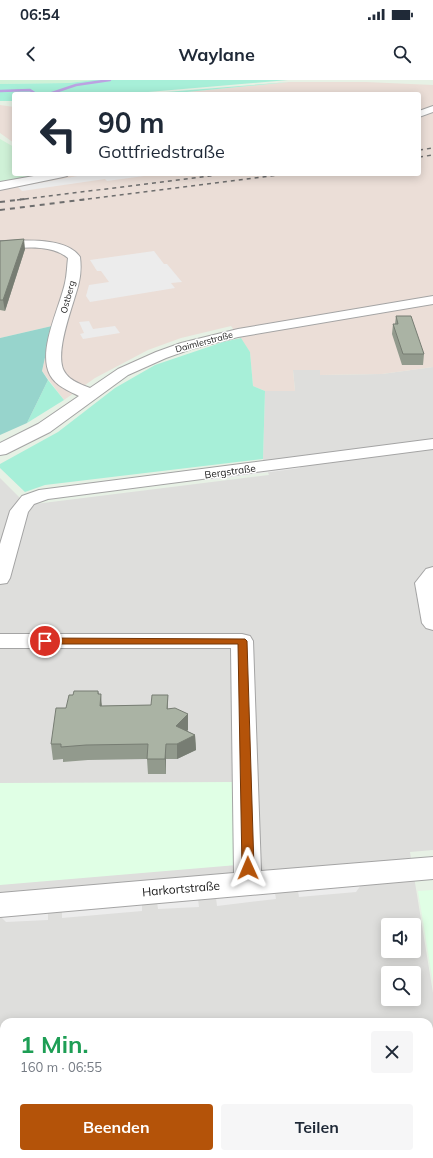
<!DOCTYPE html>
<html lang="de">
<head>
<meta charset="utf-8">
<style>
  body { margin:0; font-family:Mulish,sans-serif; background:#f6f6f7; color:#1f2937; height:100vh; display:flex; flex-direction:column; font-size:15px; white-space:nowrap }
  * { box-sizing:border-box; margin:0 }
  p { font-size:13px; color:#747a83 }
  .icon { flex:none; width:22px; height:22px; fill:none; stroke:currentColor; stroke-width:2; stroke-linecap:round; stroke-linejoin:round }
  .map { position:relative; flex:1; overflow:hidden }
  .details { position:absolute; left:0px; top:938px; width:433px; height:140px; display:flex; flex-direction:column; background:#fff; border-radius:12px 12px 0 0; box-shadow:0 2px 10px #0003 }
  .details>* { flex:none }
  .banner { position:absolute; left:12px; top:12px; width:409px; height:84px; border-radius:4px; box-shadow:0 2px 10px #0003; background:#fff; color:#1f2937; overflow:hidden }
  .fabs { position:absolute; left:381px; top:838px; display:grid; gap:8px }
  .fabs a { display:grid; place-items:center; width:40px; height:40px; border-radius:4px; background:#fff; box-shadow:0 2px 10px #0003; font-size:20px }
  .pin { position:absolute; display:grid; place-items:center; width:34px; height:34px; color:#fff; margin:-17px; border:2px solid #fff; border-radius:50%; box-shadow:0 1px 4px #0007 }
  .me { position:absolute; width:44px; margin:-22px; rotate:359deg; stroke-linejoin:round; filter:drop-shadow(0 0 3px #0008) }
  .turn { display:flex; align-items:center; gap:14px; height:84px; padding:0 20px; font-size:18px }
  .turn .icon { width:52px; height:52px; stroke-width:2.5 }
  .turn b { display:block; font-size:28px; line-height:34px }
  .round { display:grid; place-items:center; flex:none; width:42px; height:42px; border-radius:4px; background:#f6f6f7 }
  .head { display:flex; align-items:center; justify-content:space-between; height:68px; padding:0 20px }
  h1 { font-size:24px; font-weight:700; line-height:30px; color:#1e9e55 }
  .button { display:flex; gap:8px; margin-top:auto; padding:8px 20px }
  .button a { flex:1; height:46px; border-radius:4px; background:#b45309; color:#fff; font-size:16px; font-weight:700; line-height:46px; text-align:center }
  .button a+a { background:#f6f6f7; color:#1f2937 }
  .status { display:flex; justify-content:space-between; align-items:center; height:28px; padding:0 20px; background:#fff; direction:ltr }
  .status svg { height:11px; fill:currentColor }
  header { display:flex; justify-content:space-between; align-items:center; height:52px; padding:0 20px; background:#fff; font-size:18px; font-weight:700 }
  .map>svg:first-child { display:block }
  .residential { fill:#dededc; fill-rule:evenodd }
  .commercial { fill:#ecf3d3 }
  .industrial { fill:#ebded7 }
  .education { fill:#e0ffe5 }
  .farmland { fill:#cff1d7 }
  .grass { fill:#a7efd8 }
  .forest { fill:#97d4cc }
  .parking { fill:#ececec }
  .lines { fill:none; stroke-linecap:round; stroke-linejoin:round }
  .stream { stroke:#bca2e2; stroke-width:2.5 }
  .minor-casing { stroke:#a4a4a4; stroke-width:2 }
  .tertiary-casing { stroke:#a4a4a4; stroke-width:2 }
  .minor { fill:#fff; fill-rule:evenodd }
  .tertiary { fill:#fff; fill-rule:evenodd }
  .rail-far1 { stroke:#6e6e6e; stroke-width:1.5; stroke-dasharray:4 4; stroke-linecap:butt }
  .rail { stroke:#6e6e6e; stroke-width:2; stroke-dasharray:5 5; stroke-linecap:butt }
  .wall { fill:#929a8d }
  .shaded-wall { fill:#777d73 }
  .building { fill:#aab3a4; stroke:#777d73 }
  .route { fill:#b45309; stroke:#753606 }
  .labels { text-anchor:middle; stroke-width:3; stroke-linejoin:round; paint-order:stroke }
  .far-street-label { font-size:9px; fill:#202020; stroke:#fff }
  .street-label { font-size:10px; fill:#202020; stroke:#fff }
  .near-street-label { font-size:12px; fill:#202020; stroke:#fff }
</style>
</head>
<body>
<div class="status"><b>06:54</b><svg viewBox="0 0 49 12"><path d="M0 12V9h3v3zM5 12V6h3v6zM10 12V3h3v9zM15 12V0h3v12zM26 1h20v11H26zM47 4h2v5h-2z"/></svg></div>
<header><svg class="icon" aria-label="back" viewBox="0 0 24 24"><path d="M15 5l-7 7 7 7"/></svg>Waylane<svg class="icon" aria-label="search" viewBox="0 0 24 24"><circle cx="10" cy="10" r="6"/><path d="M15 15l6 6"/></svg></header>
<div class="map">
<svg width="433" height="1078" viewBox="0 0 433 1078">
  <rect width="100%" height="100%" fill="#e7f1e5"/>
  <path class="residential" d="M433,287V770L410,772L433,913V960H429V942H4V1074H16L15,1078H0V398L27,425L269,395L263,379L265,311H295L293,290H320V295L382,294ZM388,845H414V871H388ZM388,893H414V919H388Z"/>
  <path class="commercial" d="M429,962H433V1078H17V1074H429Z"/>
  <g class="industrial">
    <path d="M289,2H366L433,5V287L382,294L320,295V290H293L295,311H265L253,306L250,272L231,246L181,258L148,270L95,298L64,320L42,291L52,246L0,258V108L60,94H419V14H167Z"/>
    <path d="M0,25L14,27V63L0,53Z"/>
  </g>
  <g class="education">
    <path d="M236,702L237,785L0,805V703Z"/>
    <path d="M433,810V902L418,811Z"/>
  </g>
  <g class="farmland">
    <path d="M0,0H94L69,3L0,4Z"/>
    <path d="M0,59L14,67V94H50L0,103Z"/>
  </g>
  <g class="grass">
    <path d="M94,0H288L125,14H14V21H0V4L69,3Z"/>
    <path d="M289,2L166,14H141Z"/>
    <path d="M241,258L250,272L253,306L265,311L263,379L45,405L25,412L0,388V384L58,352L115,308L155,285L223,262Z"/>
    <path d="M48,300L64,320L27,343Z"/>
  </g>
  <path class="forest" d="M52,246L42,291L48,300L27,343L0,355V258Z"/>
  <g class="parking">
    <path d="M88,94H159L107,101L105,99L22,111L18,107Z"/>
    <path d="M154,171L164,184H167L182,202L171,203L175,208L90,222L86,216L89,205L109,202L101,191H97L90,180Z"/>
    <path d="M89,241L93,249L115,246L120,253L83,259L80,254L84,253L79,242Z"/>
    <path d="M299,386L300,388L212,400L211,398Z"/>
    <path d="M361,805L356,812L299,817L298,811Z"/>
    <path d="M275,813L276,819L217,826L216,818Z"/>
    <path d="M198,819L199,827L158,829L157,822Z"/>
    <path d="M142,824V831L62,838V831Z"/>
    <path d="M48,832V840L6,842L0,836Z"/>
  </g>
  <g class="lines">
    <g class="stream">
      <path d="M0,11L30,10L36,14"/>
      <path d="M49,14L76,5L110,0"/>
    </g>
    <defs>
      <g id="minor">
        <path d="M0,161C22,161 66,156 80,177C81,185 81,193 79,202C75,222 51,277 66,294C71,301 82,305 90,308L118,289L156,272L181,263L238,249L433,216V224L238,257L191,269L166,278L128,295L50,352L6,374L0,375V363L38,344L79,316C69,311 56,306 50,295C37,271 60,227 65,203C67,194 67,186 68,178C50,163 22,168 0,169Z"/>
        <path d="M433,359V369L48,419L34,424L28,432L10,498L7,503L0,504V464L10,431L22,416L39,410Z"/>
        <path d="M433,487V550L426,548L422,543L415,503L426,489Z"/>
        <path d="M0,554H242L250,556L253,561L261,791L433,777V799L0,837V813L234,793L231,568H0Z"/>
      </g>
      <g id="tertiary">
        <path d="M433,26V32L419,37V31Z"/>
        <path d="M45,94H69L67,96L63,97L0,110V102Z"/>
      </g>
    </defs>
    <use href="#minor" class="minor-casing"/>
    <use href="#tertiary" class="tertiary-casing"/>
    <use href="#minor" class="minor"/>
    <use href="#tertiary" class="tertiary"/>
    <g class="rail-far1">
      <path d="M419,70L433,68"/>
      <path d="M419,77L433,75"/>
      <path d="M17,120L226,94"/>
      <path d="M80,120L286,94"/>
    </g>
    <g class="rail">
      <path d="M0,122L25,119"/>
      <path d="M0,130L88,119"/>
    </g>
  </g>
  <g class="wall">
    <path d="M0,161L25,169L5,231L0,230Z"/>
    <path d="M396,236L424,274L423,285H402L392,254L393,244H395Z"/>
    <path d="M98,611L102,626L151,625L168,615V629L188,634V650L187,651L195,655L196,670L177,679H166V694H148L147,679L88,680L63,682V679L53,680L51,664L66,628Z"/>
  </g>
  <g class="shaded-wall">
    <path d="M24,159L25,169L5,231L3,220Z"/>
    <path d="M98,611L100,625L101,614L102,630L100,628L98,614Z"/>
    <path d="M188,634V650L177,661L176,646Z"/>
    <path d="M195,655L196,670L177,679V664Z"/>
    <path d="M166,664V694L165,679Z"/>
  </g>
  <g class="building">
    <path d="M24,159L3,220H0V161Z"/>
    <path d="M396,236H411L424,274H403L393,244H398Z"/>
    <path d="M74,611H98V614H101L100,626L151,625L152,615H168L167,629L175,628L188,634L176,646L195,655L177,664H166L165,679H147L148,664L86,665L61,667V664H51L56,628H66L69,615H73Z"/>
  </g>
  <path class="route" d="M45,558L245,559L247,561L254,788L252,792L248,793L244,792L242,788L238,564H45L41,561Z"/>
  <g class="labels">
    <g class="far-street-label">
      <text transform="translate(68 217) rotate(-75)" y="3">Ostberg</text>
      <text transform="translate(204 262) rotate(-15)" y="3">Daimlerstraße</text>
    </g>
    <g class="street-label">
      <text transform="translate(230 391) rotate(-8)" y="4">Bergstraße</text>
    </g>
    <g class="near-street-label">
      <text transform="translate(181 809) rotate(-5)" y="4">Harkortstraße</text>
    </g>
  </g>
</svg>
<div class="fabs">
<a><svg class="icon" aria-label="sound" viewBox="0 0 24 24"><path d="M4 9h4l5-4v14l-5-4H4zM17 9q2 3 0 6"/></svg></a>
<a><svg class="icon" aria-label="search" viewBox="0 0 24 24"><circle cx="10" cy="10" r="6"/><path d="M15 15l6 6"/></svg></a>
</div>
<div class="pin" style="left:45px;top:561px;background:#d93025"><svg class="icon" aria-label="arrive" viewBox="0 0 24 24"><path d="M6 21V4h12l-3 4 3 4H6"/></svg></div>
<svg class="me" style="left:248px;top:788px" viewBox="-20 -20 40 40"><path d="M0-17L14 15 0 8-14 15z" fill="#b45309" stroke="#fff" stroke-width="4"/></svg>
<div class="banner">
<div class="turn"><svg class="icon" aria-label="left" viewBox="0 0 24 24"><path d="M17 20v-9H6M10 6l-5 5 5 5"/></svg><div><b>90 m</b>Gottfriedstraße</div></div>
</div>
<section class="details">
<div class="head"><div><h1>1 Min.</h1><p>160 m · 06:55</p></div><a class="round"><svg class="icon" aria-label="close" viewBox="0 0 24 24"><path d="M6 6l12 12M18 6L6 18"/></svg></a></div>
<div class="button"><a>Beenden</a><a>Teilen</a></div>
</section>
</div>
</body>
</html>
